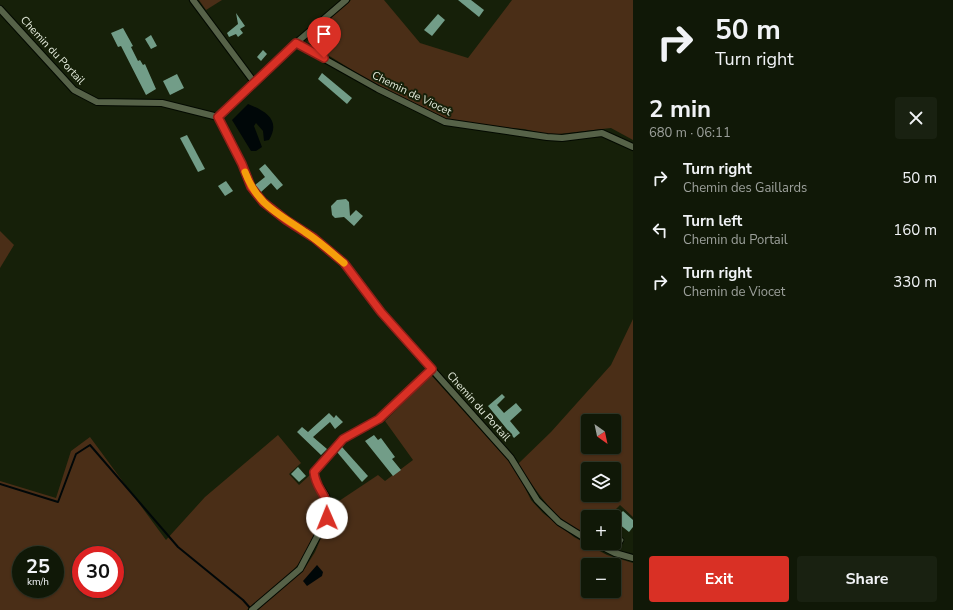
<!DOCTYPE html>
<html lang="en">
<head>
<meta charset="utf-8">
<style>
  body { margin:0; font-family:"Nunito Sans",sans-serif; background:#192111; color:#f1f3f6; height:100vh; display:flex; flex-direction:column; font-size:15px; white-space:nowrap }
  * { box-sizing:border-box; margin:0 }
  p { font-size:13px; color:#9ca09b }
  .icon { flex:none; width:22px; height:22px; fill:none; stroke:currentColor; stroke-width:2; stroke-linecap:round; stroke-linejoin:round }
  .map { position:relative; flex:1; overflow:hidden }
  .details { display:flex; flex-direction:column; background:#101807; width:320px }
  .details>* { flex:none }
  .guide { background:#101807; color:#f1f3f6; overflow:hidden }
  .needle { width:26px; rotate:147deg }
  .tools { position:absolute; left:581px; top:414px; display:grid; gap:8px }
  .tools a { display:grid; place-items:center; width:40px; height:40px; border-radius:4px; background:#101807; box-shadow:0 1px 3px #0004,0 0 0 1px #303728; font-size:20px }
  .speed { position:absolute; left:12px; top:546px; display:flex; gap:8px; font-size:20px; font-weight:700; text-align:center }
  .speed>* { display:grid; place-content:center; width:52px; height:52px; border-radius:50%; background:#101807; box-shadow:0 1px 3px #0004,0 0 0 1px #303728; line-height:1 }
  .speed small { font-size:10px; font-weight:400 }
  .speed .limit { border:6px solid #d22; background:#fff; color:#111 }
  .pin { position:absolute; display:grid; place-items:center; width:34px; height:34px; color:#fff; margin:-41px -17px; border-radius:50% 50% 50% 0; rotate:-45deg; box-shadow:0 0 4px #0007 }
  .pin .icon { rotate:45deg }
  .me { position:absolute; width:44px; margin:-22px; rotate:359deg; stroke-linejoin:round; filter:drop-shadow(0 0 3px #0008) }
  .turn { display:flex; align-items:center; gap:14px; height:84px; padding:0 16px; font-size:18px }
  .turn .icon { width:52px; height:52px; stroke-width:2.5 }
  .turn b { display:block; font-size:28px; line-height:34px }
  .round { display:grid; place-items:center; flex:none; width:42px; height:42px; border-radius:4px; background:#192111 }
  .overview { display:flex; align-items:center; justify-content:space-between; height:68px; padding:0 16px }
  h1 { font-size:24px; font-weight:700; line-height:30px }
  .primary-button { display:flex; gap:8px; margin-top:auto; padding:8px 16px }
  .primary-button a { flex:1; height:46px; border-radius:4px; background:#d93025; color:#fff; font-size:16px; font-weight:700; line-height:46px; text-align:center }
  .primary-button a+a { background:#192111; color:#f1f3f6 }
  ul { padding:0; list-style:none }
  li { display:flex; align-items:center; gap:12px; height:52px; padding:0 16px }
  li div { flex:1 }
  li b { display:block; font-size:15px }
  li em { font-style:normal }
  main { display:flex; flex:1; min-height:0 }
  .map>svg:first-child { display:block }
  .green { fill:#4a2e17; fill-rule:evenodd }
  .water { fill:#000708 }
  .lines { fill:none; stroke-linecap:round; stroke-linejoin:round }
  .stream { stroke:#000708; stroke-width:2 }
  .building { fill:#729d88 }
  .service-casing { stroke:#030900; stroke-width:4.5 }
  .minor-casing { stroke:#030900; stroke-width:8 }
  .service { stroke:#566248; stroke-width:3 }
  .minor { stroke:#566248; stroke-width:6 }
  .route-casing { stroke:#8d1f18; stroke-width:10 }
  .route { stroke:#d93025; stroke-width:7 }
  .slow { stroke:#f59e0b; stroke-width:7 }
  .labels { text-anchor:middle; stroke-width:4; stroke-linejoin:round; paint-order:stroke }
  .street-label { font-size:11px; fill:#e1e8d9; stroke:#162009 }
</style>
</head>
<body>
<main>
<div class="map">
<svg width="633" height="610" viewBox="0 0 633 610">
  <rect width="100%" height="100%" fill="#162009"/>
  <g class="green">
    <path d="M199,0H222L206,10Z"/>
    <path d="M351,0H384L420,43L468,58L512,0H633V140L611,128L550,135L524,129L476,125L444,119L381,88L307,42L315,32Z"/>
    <path d="M0,231L14,245L0,268Z"/>
    <path d="M633,319V517L620,505L608,517H588V537C555,520 539,495 518,464L551,432L611,365ZM588,421H614V447H588ZM588,469H614V495H588Z"/>
    <path d="M431,375L515,468L531,500L543,513L574,537L607,555L633,563V610H257L305,568L315,552L331,515L330,498L339,501L378,475L385,481L413,460L385,421ZM588,565H614V591H588Z"/>
    <path d="M278,435L301,463L289,474L299,485L310,475L321,496L326,509L302,560L289,575L247,610H0V481L56,498L71,451L90,437L166,540L205,497ZM21,555H55V589H21ZM81,555H115V589H81Z"/>
  </g>
  <g class="water">
    <path d="M248,104C266,111 281,120 269,140L264,141L263,131L256,123L254,126L262,147L256,151H251L232,120Z"/>
    <path d="M317,565L323,572L322,576L307,586L303,581Z"/>
  </g>
  <g class="lines">
    <path class="stream" d="M0,484L58,502L76,454L90,445L178,547L243,600L251,609"/>
  </g>
  <g class="building">
    <path d="M458,0H471L484,10L479,17Z"/>
    <path d="M236,13L245,26L240,29L243,33L238,37L236,34L229,37L227,33L238,24Z"/>
    <path d="M438,14L445,20L432,36L424,30Z"/>
    <path d="M123,28L133,46L131,47L138,61L140,60L143,65L145,64L156,89L146,95L121,46L118,47L111,33Z"/>
    <path d="M151,35L157,46L151,49L145,39Z"/>
    <path d="M263,50L267,54L261,61L257,57Z"/>
    <path d="M322,73L352,98L347,104L318,79Z"/>
    <path d="M177,74L184,88L170,95L163,81Z"/>
    <path d="M187,135L205,169L198,172L180,138Z"/>
    <path d="M265,164L283,185L277,190L271,183L261,192L255,185L265,177L259,169Z"/>
    <path d="M226,181L233,191L225,196L218,186Z"/>
    <path d="M346,199L349,202L350,216L356,210L363,216L354,226L344,217L335,218L332,215L331,206L337,200Z"/>
    <path d="M502,394L505,397L497,405L504,413L516,403L522,410L510,421L520,433L514,438L488,406Z"/>
    <path d="M329,413L334,418L336,415L343,422L335,429L330,422L313,437L327,449L321,455L297,432L302,427L308,432Z"/>
    <path d="M374,435L378,440L381,438L395,457L392,459L401,470L393,476L365,441Z"/>
    <path d="M342,447L368,476L362,482L337,452Z"/>
    <path d="M298,467L306,476L299,482L291,474Z"/>
    <path d="M623,511L633,520V527L629,532L614,520Z"/>
  </g>
  <g class="lines">
    <defs>
      <path id="service" d="M614,534L622,540L615,552"/>
      <g id="minor">
        <path d="M193,0L254,82"/>
        <path d="M0,9L74,90L97,102L162,103L218,117L242,164L251,187L263,202L286,220L314,238L344,263L381,312L511,458L537,500L559,522L588,540"/>
        <path d="M296,43L346,0"/>
        <path d="M218,117L296,43L378,89L445,122L547,137L562,138L602,133L633,147"/>
        <path d="M595,543L615,553L633,558"/>
        <path d="M252,610L300,569L327,518L329,506L326,496L315,479L314,471L343,439L379,419L432,369"/>
      </g>
    </defs>
    <use href="#service" class="service-casing"/>
    <use href="#minor" class="minor-casing"/>
    <use href="#service" class="service"/>
    <use href="#minor" class="minor"/>
  </g>
  <g class="lines">
    <defs>
      <path id="route" d="M324,58L296,43L218,117L242,164L251,187L263,202L286,220L314,238L344,263L381,312L432,369L379,419L343,439L314,472C316,492 330,493 327,518"/>
    </defs>
    <use href="#route" class="route-casing"/>
    <use href="#route" class="route"/>
    <path class="slow" d="M245,172C258,206 278,213 305,232C319,241 331,252 344,263"/>
  </g>
  <g class="labels">
    <g class="street-label">
      <text transform="translate(53 50) rotate(47)" y="4">Chemin du Portail</text>
      <text transform="translate(412 93) rotate(26)" y="4">Chemin de Viocet</text>
      <text transform="translate(479 406) rotate(48)" y="4">Chemin du Portail</text>
    </g>
  </g>
</svg>
<div class="tools">
<a><svg class="needle" viewBox="-14 -14 28 28"><path d="M0-13l5 13h-10z" fill="#e53935"/><path d="M0 13l5-13h-10z" fill="#9ca09b"/></svg></a>
<a><svg class="icon" aria-label="layers" viewBox="0 0 24 24"><path d="M12 4l9 5-9 5-9-5zM3 14l9 5 9-5"/></svg></a>
<a>+</a>
<a>−</a>
</div>
<div class="speed"><div>25<small>km/h</small></div><div class="limit">30</div></div>
<div class="pin" style="left:324px;top:58px;background:#d93025"><svg class="icon" aria-label="arrive" viewBox="0 0 24 24"><path d="M6 21V4h12l-3 4 3 4H6"/></svg></div>
<svg class="me" style="left:327px;top:518px" viewBox="-20 -20 40 40"><circle r="19" fill="#fff"/><path d="M0-13L10 11 0 6-10 11z" fill="#d93025"/></svg>
</div>
<section class="details">
<div class="guide">
<div class="turn"><svg class="icon" aria-label="right" viewBox="0 0 24 24"><path d="M7 20v-9h11M14 6l5 5-5 5"/></svg><div><b>50 m</b>Turn right</div></div>
</div>
<div class="overview"><div><h1>2 min</h1><p>680 m · 06:11</p></div><a class="round"><svg class="icon" aria-label="close" viewBox="0 0 24 24"><path d="M6 6l12 12M18 6L6 18"/></svg></a></div>
<ul>
<li><svg class="icon" aria-label="right" viewBox="0 0 24 24"><path d="M7 20v-9h11M14 6l5 5-5 5"/></svg><div><b>Turn right</b><p>Chemin des Gaillards</p></div><em>50 m</em></li>
<li><svg class="icon" aria-label="left" viewBox="0 0 24 24"><path d="M17 20v-9H6M10 6l-5 5 5 5"/></svg><div><b>Turn left</b><p>Chemin du Portail</p></div><em>160 m</em></li>
<li><svg class="icon" aria-label="right" viewBox="0 0 24 24"><path d="M7 20v-9h11M14 6l5 5-5 5"/></svg><div><b>Turn right</b><p>Chemin de Viocet</p></div><em>330 m</em></li>
</ul>
<div class="primary-button"><a>Exit</a><a>Share</a></div>
</section>
</main>
</body>
</html>
